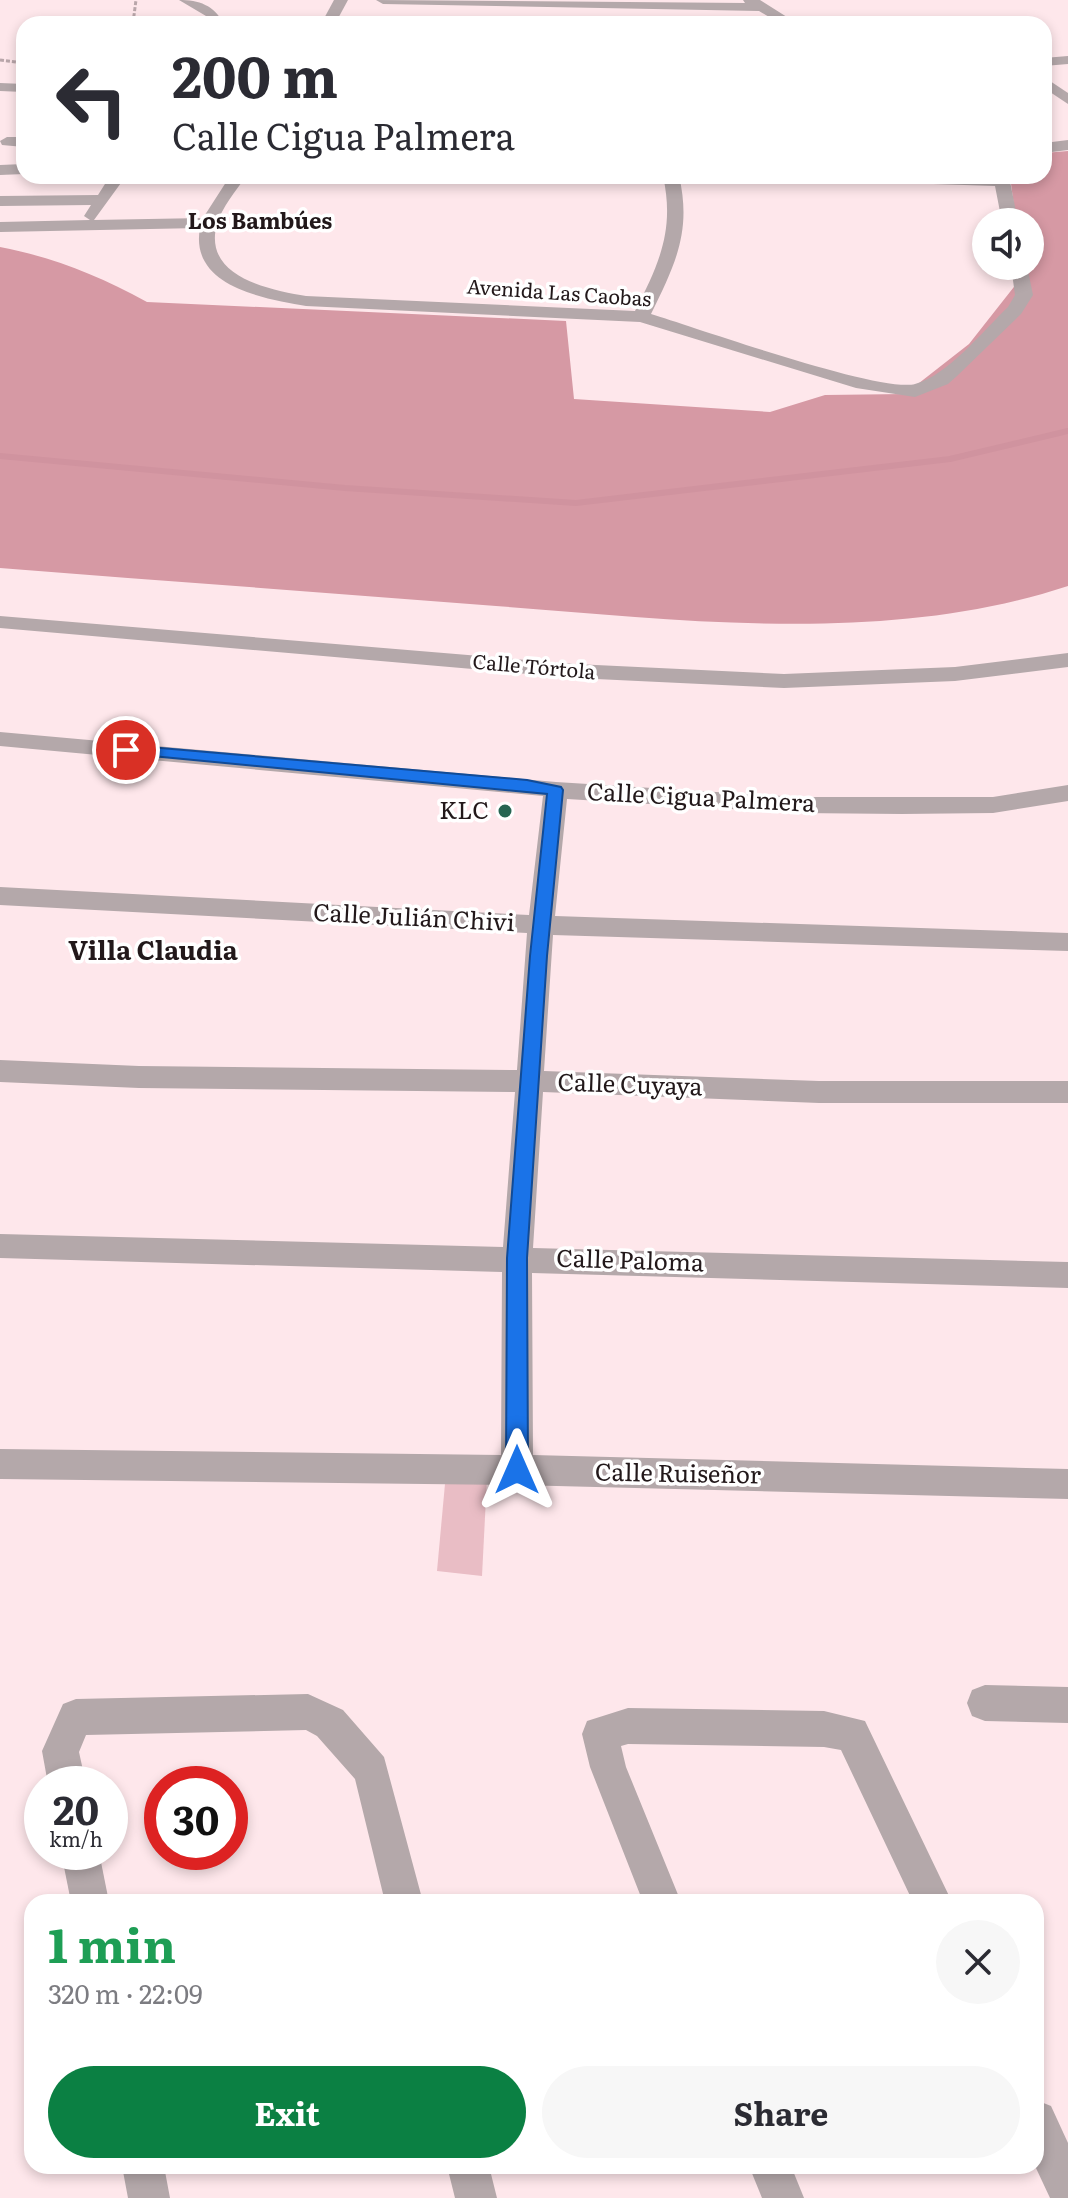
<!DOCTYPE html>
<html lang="en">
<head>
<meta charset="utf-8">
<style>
  body { margin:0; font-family:Literata,serif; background:#f7f7f7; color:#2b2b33; height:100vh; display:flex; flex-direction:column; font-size:30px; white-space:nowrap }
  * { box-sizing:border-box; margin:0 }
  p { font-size:26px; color:#7c7c81 }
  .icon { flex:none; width:44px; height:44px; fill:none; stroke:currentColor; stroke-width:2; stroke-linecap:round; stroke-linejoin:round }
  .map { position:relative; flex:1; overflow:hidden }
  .side { position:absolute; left:24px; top:1894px; width:1020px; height:280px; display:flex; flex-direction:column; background:#fff; border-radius:24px; box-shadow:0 4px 12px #0003 }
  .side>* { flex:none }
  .top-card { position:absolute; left:16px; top:16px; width:1036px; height:168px; border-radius:24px; box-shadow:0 4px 12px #0003; background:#fff; color:#2b2b33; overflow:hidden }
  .tools { position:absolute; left:972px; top:208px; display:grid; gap:16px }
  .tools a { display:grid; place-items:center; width:72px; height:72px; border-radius:50%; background:#fff; box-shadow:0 4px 12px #0003; font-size:40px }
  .speed { position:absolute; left:24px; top:1766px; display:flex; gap:16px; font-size:40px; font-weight:700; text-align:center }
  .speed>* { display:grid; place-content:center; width:104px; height:104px; border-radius:50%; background:#fff; box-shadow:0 4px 12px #0003; line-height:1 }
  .speed small { font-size:20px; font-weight:400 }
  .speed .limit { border:12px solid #d22; background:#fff; color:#111 }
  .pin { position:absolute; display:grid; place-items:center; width:68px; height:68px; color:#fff; margin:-34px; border:4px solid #fff; border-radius:50%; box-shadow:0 2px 8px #0007 }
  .me { position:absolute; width:88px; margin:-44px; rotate:0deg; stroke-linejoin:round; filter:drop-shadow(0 0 6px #0008) }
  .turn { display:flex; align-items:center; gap:28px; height:168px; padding:0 24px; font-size:36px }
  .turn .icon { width:104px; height:104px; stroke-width:2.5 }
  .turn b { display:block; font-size:56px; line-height:68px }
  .round { display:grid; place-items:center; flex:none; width:84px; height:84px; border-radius:42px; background:#f7f7f7 }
  .headline { display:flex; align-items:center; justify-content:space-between; height:136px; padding:0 24px }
  h1 { font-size:48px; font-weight:700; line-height:60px; color:#1e9e55 }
  .primary-button { display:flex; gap:16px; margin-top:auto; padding:16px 24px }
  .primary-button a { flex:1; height:92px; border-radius:48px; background:#0b8043; color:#fff; font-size:32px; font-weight:700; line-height:92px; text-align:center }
  .primary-button a+a { background:#f7f7f7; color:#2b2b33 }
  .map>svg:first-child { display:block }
  .green { fill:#e9bdc5 }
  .forest { fill:#d699a4 }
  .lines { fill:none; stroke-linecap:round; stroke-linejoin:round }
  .stream { stroke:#d0939f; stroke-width:6 }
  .path { stroke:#b9a6aa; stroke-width:3; stroke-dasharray:4 2; stroke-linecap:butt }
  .minor { fill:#b4a8aa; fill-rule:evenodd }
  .route { fill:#1a73e8; stroke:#114b97; stroke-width:2 }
  .poi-dot { fill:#276552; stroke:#fff; stroke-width:3 }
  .labels { text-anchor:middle; stroke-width:7; stroke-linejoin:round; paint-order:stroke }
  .far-street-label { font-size:20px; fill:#22181a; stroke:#fff }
  .far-neighbourhood-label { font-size:22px; font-weight:bold; fill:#22181a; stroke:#fff }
  .street-label { font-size:24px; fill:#22181a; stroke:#fff }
  .poi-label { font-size:24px; fill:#22181a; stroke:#fff; text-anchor:end }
  .neighbourhood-label { font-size:26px; font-weight:bold; fill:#22181a; stroke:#fff }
</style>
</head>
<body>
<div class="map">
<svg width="1068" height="2198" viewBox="0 0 1068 2198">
  <rect width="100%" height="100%" fill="#fee7eb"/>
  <path class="green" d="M446,1473L487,1478L482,1576L437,1571Z"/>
  <path class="forest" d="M1068,151V586C887,646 683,620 496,606C331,593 165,581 0,568V247C56,258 97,275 147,302L566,321L574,399L770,412L825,395L905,394L969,344L1021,278L1020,266H1030V222H1016L1010,176H1044V153Z"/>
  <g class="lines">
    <path class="stream" d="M0,456L345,488L576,503L950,459L1068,431"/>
    <g class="path">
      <path d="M133,23L136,0"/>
      <path d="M60,24L183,20"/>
      <path d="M0,60L24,63"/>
    </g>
    <g class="minor">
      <path d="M179,0C199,0 214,5 224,24H210L206,16Z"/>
      <path d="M334,0H348L335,24H321Z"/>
      <path d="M376,0L745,3L743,0H760L798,24H781L759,11L383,4Z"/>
      <path d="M1068,56V64L1044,66V58Z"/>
      <path d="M1044,77L1068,93V104L1044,88Z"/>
      <path d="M0,83L24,84V92L0,91Z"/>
      <path d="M7,137H24V147L2,145L0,141Z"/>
      <path d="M1068,140V150L1044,153V143Z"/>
      <path d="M24,164V174L0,175V165Z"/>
      <path d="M110,176H126L94,220L203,218L230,176H246C236,191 222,207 217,224C202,277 270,290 306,296L635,311C659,264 675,230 663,176H679C692,231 675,265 651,314C697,328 880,393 915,384C947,376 984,330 1008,307L1015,295L1011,266H1027L1033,295L1021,314L957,376L948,384L915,397L856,388L640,322L306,306C266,299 189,287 200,228L0,232V222L90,220L84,216L91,205L0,206V196L98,195Z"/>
      <path d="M833,176H1009L1018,222H1002L995,186L841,181Z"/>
      <path d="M0,616L575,664L784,674L955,667L1068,653V667L955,681L784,688L575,678L0,628Z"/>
      <path d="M0,732L556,782L798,797H993L1068,785V801L993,813L902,814L798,813L567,799L555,916L1068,933V951L553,935L544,1071L819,1081H1068V1103H819L543,1092L533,1248L1068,1262V1288L532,1273L533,1455L1068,1469V1499L517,1485L0,1479V1449L501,1455L502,1272L0,1258V1234L503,1247L515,1092L139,1088L0,1082V1060L139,1066L517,1070L527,933L0,905V887L529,915L543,796L0,746Z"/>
      <path d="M985,1685L1068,1687V1723L985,1721L972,1716L967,1703L972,1690Z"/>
      <path d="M308,1694L343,1710L384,1757L423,1902H385L355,1779L317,1736L306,1730L86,1735L79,1752L86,1784H48L42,1751L63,1704L76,1699Z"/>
      <path d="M628,1708L824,1711L865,1721L952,1902H913L841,1750L824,1747L628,1744L621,1746L626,1767L681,1902H643L590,1767L582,1734L587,1721Z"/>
      <path d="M61,1852H99L109,1902H71Z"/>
      <path d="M1036,2100L1051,2106L1068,2143V2198H1050L1035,2166Z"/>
      <path d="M122,2166H164L170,2198H128Z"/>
      <path d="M447,2166H489L497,2198H455Z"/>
      <path d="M749,2166H791L804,2198H762Z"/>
    </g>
  </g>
  <path class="route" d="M126,745L527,780L561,787L563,790L547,956L527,1258L528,1470L524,1477L517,1480L509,1477L506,1470L507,1258L530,956L547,794L121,753V747Z"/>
  <circle class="poi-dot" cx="505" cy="811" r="8"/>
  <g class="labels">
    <g class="far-street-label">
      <text transform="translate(559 293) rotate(4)" y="7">Avenida Las Caobas</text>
      <text transform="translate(534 667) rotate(5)" y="7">Calle Tórtola</text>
    </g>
    <g class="far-neighbourhood-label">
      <text x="260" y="229">Los Bambúes</text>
    </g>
    <g class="street-label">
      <text transform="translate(701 798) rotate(3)" y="8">Calle Cigua Palmera</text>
      <text transform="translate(414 918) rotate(3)" y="8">Calle Julián Chivi</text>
      <text transform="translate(630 1085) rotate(2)" y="8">Calle Cuyaya</text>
      <text transform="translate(630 1261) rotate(2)" y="8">Calle Paloma</text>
      <text transform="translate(678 1474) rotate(1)" y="8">Calle Ruiseñor</text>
    </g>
    <g class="poi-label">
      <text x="489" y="819">KLC</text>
    </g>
    <g class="neighbourhood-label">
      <text x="153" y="960">Villa Claudia</text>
    </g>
  </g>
</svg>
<div class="tools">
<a><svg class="icon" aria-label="sound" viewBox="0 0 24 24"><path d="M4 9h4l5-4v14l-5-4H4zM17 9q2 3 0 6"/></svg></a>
</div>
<div class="speed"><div>20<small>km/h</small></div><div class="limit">30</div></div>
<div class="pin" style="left:126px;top:750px;background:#d93025"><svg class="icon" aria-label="arrive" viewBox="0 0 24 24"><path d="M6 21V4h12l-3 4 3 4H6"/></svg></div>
<svg class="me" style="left:517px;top:1470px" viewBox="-20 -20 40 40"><path d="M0-17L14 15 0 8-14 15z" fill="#1a73e8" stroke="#fff" stroke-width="4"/></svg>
<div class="top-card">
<div class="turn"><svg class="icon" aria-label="left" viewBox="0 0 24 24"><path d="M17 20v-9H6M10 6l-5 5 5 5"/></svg><div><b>200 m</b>Calle Cigua Palmera</div></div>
</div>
<section class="side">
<div class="headline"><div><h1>1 min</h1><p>320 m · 22:09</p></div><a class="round"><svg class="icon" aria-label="close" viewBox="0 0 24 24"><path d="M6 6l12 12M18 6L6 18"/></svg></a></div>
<div class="primary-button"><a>Exit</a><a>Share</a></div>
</section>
</div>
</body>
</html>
